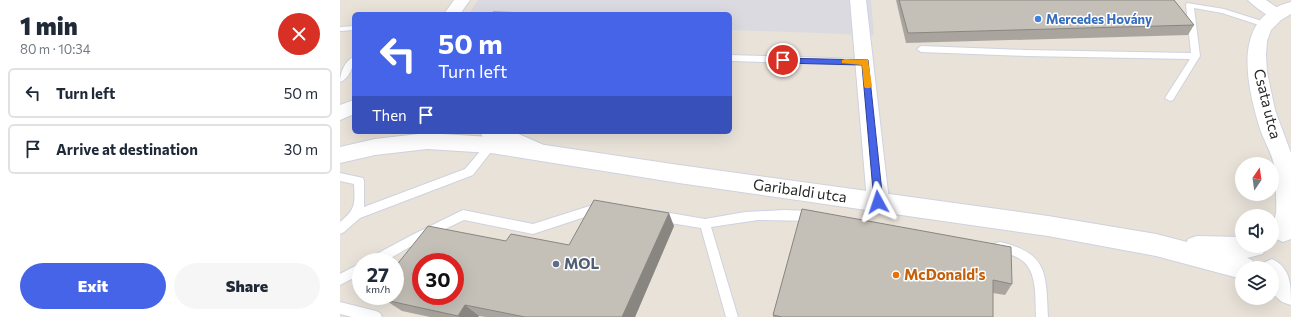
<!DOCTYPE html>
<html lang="en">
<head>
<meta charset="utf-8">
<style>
  body { margin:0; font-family:Commissioner,sans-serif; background:#f6f6f7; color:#1f2937; height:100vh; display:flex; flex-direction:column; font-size:15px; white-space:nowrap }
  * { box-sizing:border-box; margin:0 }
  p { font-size:13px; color:#747a83 }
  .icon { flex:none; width:22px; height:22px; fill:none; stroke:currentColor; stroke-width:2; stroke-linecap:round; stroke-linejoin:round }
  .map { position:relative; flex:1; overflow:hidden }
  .drawer { display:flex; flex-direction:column; background:#fff; width:340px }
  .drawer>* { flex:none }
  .guide { position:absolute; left:12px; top:12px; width:380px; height:122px; border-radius:6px; box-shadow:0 4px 16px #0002; background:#4664e8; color:#fff; overflow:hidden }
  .needle { width:26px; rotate:13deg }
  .fabs { position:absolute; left:895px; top:157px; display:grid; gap:8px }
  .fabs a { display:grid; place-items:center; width:44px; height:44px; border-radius:50%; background:#fff; box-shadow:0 4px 16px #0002; font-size:20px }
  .speed { position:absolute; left:12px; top:253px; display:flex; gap:8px; font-size:20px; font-weight:700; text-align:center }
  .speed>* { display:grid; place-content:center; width:52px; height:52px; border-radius:50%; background:#fff; box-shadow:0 4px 16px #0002; line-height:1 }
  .speed small { font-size:10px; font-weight:400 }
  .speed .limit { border:6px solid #d22; background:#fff; color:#111 }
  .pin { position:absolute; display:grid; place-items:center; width:34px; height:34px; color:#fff; margin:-17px; border:2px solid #fff; border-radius:50%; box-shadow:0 1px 4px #0007 }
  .me { position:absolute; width:44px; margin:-22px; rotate:355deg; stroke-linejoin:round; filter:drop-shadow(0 0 3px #0008) }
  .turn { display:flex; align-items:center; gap:14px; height:84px; padding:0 20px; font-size:18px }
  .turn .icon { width:52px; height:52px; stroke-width:2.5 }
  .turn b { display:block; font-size:28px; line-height:34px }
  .then { display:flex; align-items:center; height:38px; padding:0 20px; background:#0003; gap:8px; font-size:15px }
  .round { display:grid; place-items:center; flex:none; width:42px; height:42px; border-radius:21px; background:#f6f6f7 }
  .summary { display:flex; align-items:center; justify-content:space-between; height:68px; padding:0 20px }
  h1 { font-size:24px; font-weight:800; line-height:30px }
  .primary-button { display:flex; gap:8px; margin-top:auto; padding:8px 20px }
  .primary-button a { flex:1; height:46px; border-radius:24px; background:#4664e8; color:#fff; font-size:16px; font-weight:800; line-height:46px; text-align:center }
  .primary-button a+a { background:#f6f6f7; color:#1f2937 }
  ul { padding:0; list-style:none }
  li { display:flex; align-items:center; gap:12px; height:50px; margin:0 8px 6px; padding:0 12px; border:2px solid #e0e1e3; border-radius:6px }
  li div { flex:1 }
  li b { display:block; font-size:15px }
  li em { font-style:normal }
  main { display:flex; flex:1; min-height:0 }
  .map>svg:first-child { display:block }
  .industrial { fill:#dcdae1 }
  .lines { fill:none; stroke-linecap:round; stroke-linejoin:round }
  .lane-casing { stroke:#cfd2df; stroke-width:2 }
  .street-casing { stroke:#cfd2df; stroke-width:2 }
  .secondary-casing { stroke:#cfd2df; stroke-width:2 }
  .lane { fill:#fff; fill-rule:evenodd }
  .street { fill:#fff; fill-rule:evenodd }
  .secondary { fill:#fff; fill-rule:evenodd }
  .wall { fill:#a9a59e }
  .shaded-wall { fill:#898681 }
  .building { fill:#c4c0b8; stroke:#898681; fill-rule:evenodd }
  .route { fill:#4664e8; stroke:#2e4197 }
  .slow { fill:#f59e0b }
  .shop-dot { fill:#3f7fe0; stroke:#fff; stroke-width:1.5 }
  .service-dot { fill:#5c6f8a; stroke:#fff; stroke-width:1.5 }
  .food-dot { fill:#e8710a; stroke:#fff; stroke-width:1.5 }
  .labels { text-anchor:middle; stroke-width:3; stroke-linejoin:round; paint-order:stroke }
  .far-shop-label { font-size:13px; font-weight:bold; fill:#366cbe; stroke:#fff; text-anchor:start }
  .street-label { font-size:15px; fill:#272727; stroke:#fff }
  .service-label { font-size:15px; font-weight:bold; fill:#4e5e75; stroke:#fff; text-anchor:start }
  .food-label { font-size:15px; font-weight:bold; fill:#c56008; stroke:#fff; text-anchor:start }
</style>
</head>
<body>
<main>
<section class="drawer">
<div class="summary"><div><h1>1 min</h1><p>80 m · 10:34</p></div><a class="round" style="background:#d93025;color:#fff"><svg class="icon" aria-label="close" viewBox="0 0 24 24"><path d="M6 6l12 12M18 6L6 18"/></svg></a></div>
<ul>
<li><svg class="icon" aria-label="left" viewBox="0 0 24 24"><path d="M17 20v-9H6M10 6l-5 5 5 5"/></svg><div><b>Turn left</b></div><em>50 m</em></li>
<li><svg class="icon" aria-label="arrive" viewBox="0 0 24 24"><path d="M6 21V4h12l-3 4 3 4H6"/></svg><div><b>Arrive at destination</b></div><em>30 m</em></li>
</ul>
<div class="primary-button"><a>Exit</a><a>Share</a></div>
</section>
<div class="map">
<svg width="951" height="317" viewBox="0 0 951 317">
  <rect width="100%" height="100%" fill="#e8e2d9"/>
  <path class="industrial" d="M138,0H531L534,35L390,30V14H129Z"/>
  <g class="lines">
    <defs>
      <g id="lane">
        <path d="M847,3L884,9L928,23L929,25L925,27L882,13L854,8L860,56L833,100L830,101L825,98L850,59L686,56L581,52L577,49L581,46L686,50L851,53L846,5Z"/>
        <path d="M14,26V30L0,31V27Z"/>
        <path d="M390,55L525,59L529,62L525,65L390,61Z"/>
        <path d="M14,57C14,66 9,79 0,82C0,73 5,60 14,57Z"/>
        <path d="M151,141L154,142L156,145L154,148L133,175L20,218L4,232L0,234V222C16,209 15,204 14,184L0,181V173L23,178L24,181V207L125,169L148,142Z"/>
        <path d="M259,203L263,205L264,208L263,211L193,234L124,220L80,241L44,262H27L29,258L72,235L123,210L193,224Z"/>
        <path d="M444,210L472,211L476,213L477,216L476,219L472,221L418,220L371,227L398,317H386L361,228L318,221L314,219L313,216L314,213L318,211L365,219L405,212Z"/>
        <path d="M660,242C708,253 706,273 708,317H696C695,298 698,270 680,259C672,254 664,253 656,251L654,247L656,243Z"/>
        <path d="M21,263V274L0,285V274Z"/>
        <path d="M0,302L36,311L40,313L42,317H12L0,314Z"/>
      </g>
      <g id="street">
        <path d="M114,0H130L120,14H104Z"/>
        <path d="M510,0H526L549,201L546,207L538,210L530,207L527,201Z"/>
        <path d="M908,0H926L942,11L945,14L942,17C930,20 920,10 911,3Z"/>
        <path d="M14,100V114L0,120V105Z"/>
        <path d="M140,132H174L206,146L209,151L206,156L199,159L160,142L143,137Z"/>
      </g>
      <g id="secondary">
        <path d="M951,2V14L941,20L931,30L927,41L926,55L927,72L935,110L951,153V239L943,242L934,238C930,228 935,222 936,212C937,198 935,181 934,166C933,155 924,141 920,129C907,86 890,17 951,2Z"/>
        <path d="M87,133L151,137L339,165L708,216L816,234L847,242L848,239L857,236L902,237V246H926L923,254L907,258L912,260L916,268H902V279L816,256L708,236L339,183L151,153L87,149L35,155L0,163V147L35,139Z"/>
        <path d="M932,259C951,268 951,285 951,305L942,302L932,293V268H920L923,263Z"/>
      </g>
    </defs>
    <use href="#lane" class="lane-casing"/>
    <use href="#street" class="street-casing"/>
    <use href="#secondary" class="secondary-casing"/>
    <use href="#lane" class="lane"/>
    <use href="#street" class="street"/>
    <use href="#secondary" class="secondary"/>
  </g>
  <g class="wall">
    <path d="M556,0H834L854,25L848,35L566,43Z"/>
    <path d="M462,209L672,284L665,295L653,293V317H433V315Z"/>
    <path d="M334,226L295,317H146L139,316L138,317H90L62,311L45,300L61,279L55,275V267L166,241L229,245Z"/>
  </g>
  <g class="shaded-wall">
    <path d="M329,213L334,226L295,317H282Z"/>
    <path d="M125,305L139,316L138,317H120L118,316Z"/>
  </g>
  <g class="building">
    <path d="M559,0H834L854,25L568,33Z"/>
    <path d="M153,12L235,14H151Z"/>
    <path d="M254,200L329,213L282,317H185L125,305L118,316L45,300L48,296H55V287L64,275L55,273V267L88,226L166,241L171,234L229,245ZM81,262H115V296H81Z"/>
    <path d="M462,209L671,247L672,284L653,280V317H442L433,315Z"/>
  </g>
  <path class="route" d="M440,58L528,60L543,202L542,204H535L534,202L522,65L443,63L440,62Z"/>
  <path class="slow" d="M505,59L528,60L532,86L530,88H525L524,86L522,65L502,63V60Z"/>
  <circle class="shop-dot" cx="698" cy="19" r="4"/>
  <circle class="service-dot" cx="216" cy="264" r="4"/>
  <circle class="food-dot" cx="556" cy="275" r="4"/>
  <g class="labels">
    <g class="far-shop-label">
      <text x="706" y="24">Mercedes Hovány</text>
    </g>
    <g class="street-label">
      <text transform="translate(927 104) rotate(76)" y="5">Csata utca</text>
      <text transform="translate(460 191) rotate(8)" y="5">Garibaldi utca</text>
    </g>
    <g class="service-label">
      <text x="224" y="269">MOL</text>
    </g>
    <g class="food-label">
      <text x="564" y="280">McDonald's</text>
    </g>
  </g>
</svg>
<div class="fabs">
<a><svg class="needle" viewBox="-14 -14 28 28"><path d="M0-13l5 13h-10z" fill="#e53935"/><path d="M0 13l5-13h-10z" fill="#747a83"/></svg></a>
<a><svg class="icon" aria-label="sound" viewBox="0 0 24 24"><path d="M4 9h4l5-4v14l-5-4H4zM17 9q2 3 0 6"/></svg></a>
<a><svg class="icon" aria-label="layers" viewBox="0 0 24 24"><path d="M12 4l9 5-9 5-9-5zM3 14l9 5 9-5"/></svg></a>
</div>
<div class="speed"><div>27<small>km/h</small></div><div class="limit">30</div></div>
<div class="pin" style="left:443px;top:60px;background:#d93025"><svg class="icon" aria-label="arrive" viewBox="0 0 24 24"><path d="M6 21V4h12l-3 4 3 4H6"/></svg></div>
<svg class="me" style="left:538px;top:202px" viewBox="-20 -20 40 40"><path d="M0-17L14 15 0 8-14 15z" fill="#4664e8" stroke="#fff" stroke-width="4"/></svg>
<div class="guide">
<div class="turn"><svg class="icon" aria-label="left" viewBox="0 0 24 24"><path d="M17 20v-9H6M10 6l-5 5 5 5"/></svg><div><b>50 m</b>Turn left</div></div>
<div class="then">Then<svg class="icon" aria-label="arrive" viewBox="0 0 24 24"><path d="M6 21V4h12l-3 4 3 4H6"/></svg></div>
</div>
</div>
</main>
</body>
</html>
